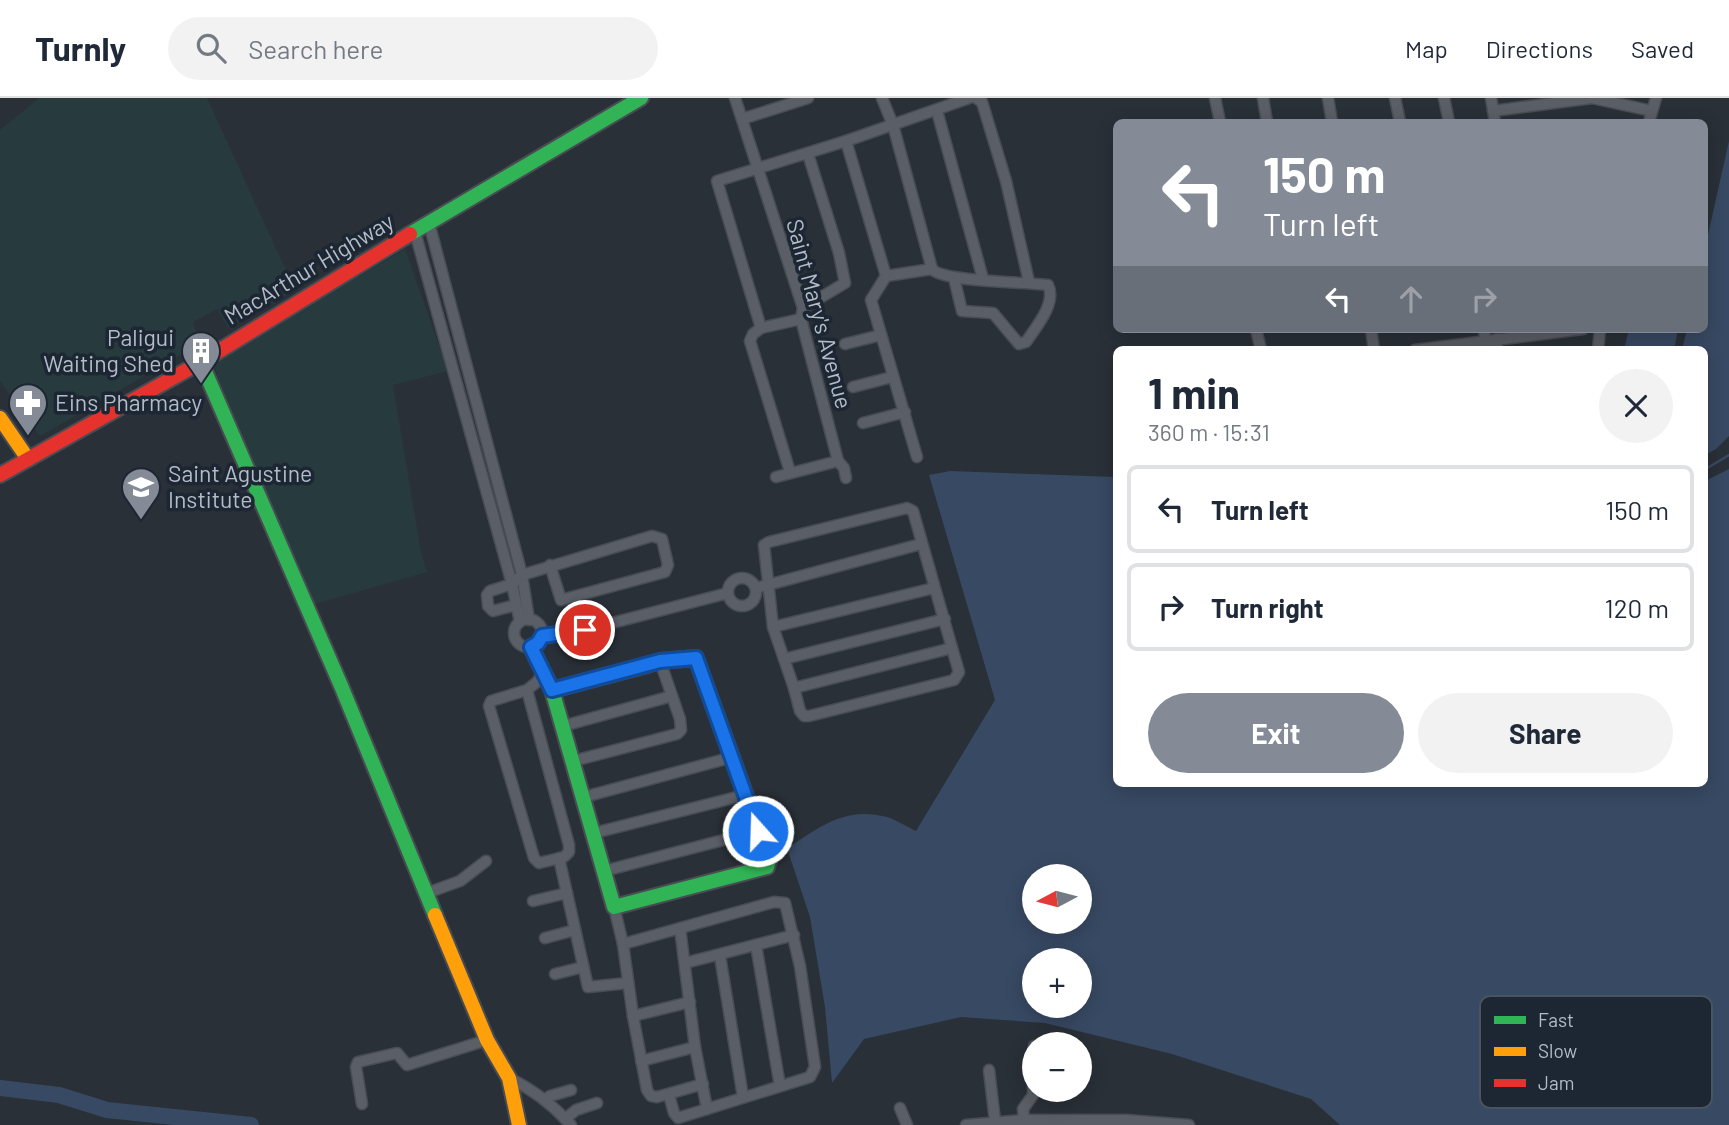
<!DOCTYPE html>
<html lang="en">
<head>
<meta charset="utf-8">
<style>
  body { margin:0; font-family:Barlow,sans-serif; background:#f2f2f3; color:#1f2937; height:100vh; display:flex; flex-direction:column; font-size:26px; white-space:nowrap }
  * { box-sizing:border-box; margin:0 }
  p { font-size:23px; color:#747a83 }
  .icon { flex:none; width:38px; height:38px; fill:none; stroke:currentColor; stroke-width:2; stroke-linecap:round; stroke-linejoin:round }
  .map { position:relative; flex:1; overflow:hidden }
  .drawer { position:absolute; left:1113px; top:248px; width:595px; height:441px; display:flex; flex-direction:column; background:#fff; border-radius:10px; box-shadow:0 4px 18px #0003 }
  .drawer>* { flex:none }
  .top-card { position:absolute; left:1113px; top:21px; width:595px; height:214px; border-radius:10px; box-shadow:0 4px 18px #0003; background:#848b96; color:#fff; overflow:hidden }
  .needle { width:46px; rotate:263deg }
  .controls { position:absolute; left:1022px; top:766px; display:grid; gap:14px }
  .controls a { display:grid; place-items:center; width:70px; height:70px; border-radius:50%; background:#fff; box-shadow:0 4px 18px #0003; font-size:35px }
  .pin { position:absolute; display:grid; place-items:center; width:60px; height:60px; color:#fff; margin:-30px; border:4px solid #fff; border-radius:50%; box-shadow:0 2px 7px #0007 }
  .me { position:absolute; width:77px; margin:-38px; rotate:340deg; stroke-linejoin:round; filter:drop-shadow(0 0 5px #0008) }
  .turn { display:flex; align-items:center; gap:24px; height:147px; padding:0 35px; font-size:32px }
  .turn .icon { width:91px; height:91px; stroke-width:2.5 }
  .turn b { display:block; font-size:49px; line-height:60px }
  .lanes { display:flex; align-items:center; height:66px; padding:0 35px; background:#0003; justify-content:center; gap:35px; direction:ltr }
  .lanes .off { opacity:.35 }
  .round { display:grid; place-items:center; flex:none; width:74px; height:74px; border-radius:37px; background:#f2f2f3 }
  .summary { display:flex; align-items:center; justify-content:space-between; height:119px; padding:0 35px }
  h1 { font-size:42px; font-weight:700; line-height:52px }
  .button { display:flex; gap:14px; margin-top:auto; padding:14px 35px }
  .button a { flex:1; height:80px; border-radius:42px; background:#848b96; color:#fff; font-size:28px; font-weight:700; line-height:80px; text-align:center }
  .button a+a { background:#f2f2f3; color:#1f2937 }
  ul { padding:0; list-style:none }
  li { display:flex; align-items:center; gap:21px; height:88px; margin:0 14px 10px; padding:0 21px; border:4px solid #e0e1e3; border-radius:10px }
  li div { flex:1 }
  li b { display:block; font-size:26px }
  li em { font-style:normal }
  header { display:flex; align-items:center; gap:42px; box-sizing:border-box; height:98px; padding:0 35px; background:#fff; border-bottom:2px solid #e0e1e3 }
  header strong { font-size:33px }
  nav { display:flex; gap:38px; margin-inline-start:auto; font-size:24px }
  .search { width:490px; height:63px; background:#f2f2f3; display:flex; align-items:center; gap:18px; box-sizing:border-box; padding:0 24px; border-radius:38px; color:#747a83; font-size:26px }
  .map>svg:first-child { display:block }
  .grass { fill:#273a3e }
  .water { fill:#384963; fill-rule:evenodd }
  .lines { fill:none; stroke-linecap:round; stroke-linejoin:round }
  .stream { stroke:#384963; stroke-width:2.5 }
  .river { stroke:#384963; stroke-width:16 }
  .street-casing { stroke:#484c53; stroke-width:13 }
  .fast-casing { stroke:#484c53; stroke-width:18 }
  .slow-casing { stroke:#484c53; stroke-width:18 }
  .jam-casing { stroke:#484c53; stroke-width:18 }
  .street { stroke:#5a5e66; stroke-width:10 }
  .fast { stroke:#30b455; stroke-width:14 }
  .slow { stroke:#ff9f0a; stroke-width:14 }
  .jam { stroke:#e5322d; stroke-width:14 }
  .route-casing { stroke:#114b97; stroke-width:18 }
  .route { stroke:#1a73e8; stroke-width:12 }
  .labels { text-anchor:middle; stroke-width:7; stroke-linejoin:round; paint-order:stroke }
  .street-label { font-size:23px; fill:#b4bcc9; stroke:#1d2633 }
  .poi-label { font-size:23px; fill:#b4bcc9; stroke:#1d2633; text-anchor:start }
  .key { fill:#1d2633; stroke:#4a5360; stroke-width:2 }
  .key-label { font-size:19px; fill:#b4bcc9 }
</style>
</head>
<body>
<header>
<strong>Turnly</strong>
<div class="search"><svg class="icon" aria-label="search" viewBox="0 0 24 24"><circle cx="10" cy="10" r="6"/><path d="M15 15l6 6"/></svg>Search here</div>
<nav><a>Map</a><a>Directions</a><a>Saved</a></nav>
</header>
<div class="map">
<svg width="1729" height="1027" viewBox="0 0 1729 1027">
  <rect width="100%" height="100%" fill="#2a3038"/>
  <g class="grass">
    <path d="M39,0H207L295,192L228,230L217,211L193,224L200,246L40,338L0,283V32Z"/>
    <path d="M405,151L448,273L393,287L421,454L427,474L311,507L218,297L223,294L213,264Z"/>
  </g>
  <g class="water">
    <path d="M1729,43V338L1716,351L1705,357L1704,252H1682L1687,231H1704L1705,150Z"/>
    <path d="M1629,231H1678L1674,252H1624Z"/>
    <path d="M1729,371V1027H1340L1311,1001L1172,956L1045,925L961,919L864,941L832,985L825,909L810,819L787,750C821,729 844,708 887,719C897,722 907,729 916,733L995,602L929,377L950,373L1116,379V686H1704L1705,383ZM1034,779H1080V824H1034ZM1034,863H1080V908H1034Z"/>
  </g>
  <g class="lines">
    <path class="stream" d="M1704,372L1729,357"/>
    <path class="river" d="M0,990L59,997L107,1012L251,1027"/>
    <defs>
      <g id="street">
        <path d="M735,0L803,210L801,221L838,363L844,370L846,380"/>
        <path d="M882,0L893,27L932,171"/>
        <path d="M976,0L982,4L1006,83L1029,184"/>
        <path d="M1215,0L1220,24"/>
        <path d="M1263,0L1267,24"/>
        <path d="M1328,0L1332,24"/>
        <path d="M1395,0L1400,24"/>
        <path d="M1444,0L1449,24"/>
        <path d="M1491,0L1495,24"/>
        <path d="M937,13L983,181"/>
        <path d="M1493,13L1592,0L1652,13"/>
        <path d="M742,21L808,0"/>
        <path d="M1649,24L1656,0"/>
        <path d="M846,43L886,178L871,202L917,359"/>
        <path d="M429,125L522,477L529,522"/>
        <path d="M415,134L512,486L520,524"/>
        <path d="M886,178L932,171C942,184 1026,184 1048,187C1057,205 1036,229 1026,244L1019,246L993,215L962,213L954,180"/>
        <path d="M803,210L845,185L839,155L808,56"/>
        <path d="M761,230L801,221"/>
        <path d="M1256,231L1261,252"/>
        <path d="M1371,231L1374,252"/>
        <path d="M1484,231L1485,243"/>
        <path d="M1497,241V252"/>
        <path d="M845,246L881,237"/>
        <path d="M1415,252L1583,231"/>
        <path d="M1598,252L1600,231"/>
        <path d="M853,289L892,279"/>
        <path d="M863,325L905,314"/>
        <path d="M790,374L750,243L753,236L761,230L717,83L846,43L969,0"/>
        <path d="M776,379L838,363"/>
        <path d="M903,411L907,410L913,413L952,550L794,590L773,529L764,447L769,444Z"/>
        <circle cx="742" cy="494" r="14"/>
        <path d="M756,490L921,446"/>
        <path d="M516,507L493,513L488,508L487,497L490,493L512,486L522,477L652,438L662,441L668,467L665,474L561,502L550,467"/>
        <circle cx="528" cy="535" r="14"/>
        <path d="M773,529L934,490"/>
        <path d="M542,538L585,532L728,495"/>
        <path d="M784,561L945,521"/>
        <path d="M794,590L800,613L804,618H809L954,582L959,574L952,550"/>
        <path d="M527,592L491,603L489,608L534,760L539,765L564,759L569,754V747L527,592L538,583L543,573"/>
        <path d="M563,628L672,598"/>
        <path d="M573,663L677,636L681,632L680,621L660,563"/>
        <path d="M584,699L733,659"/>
        <path d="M594,735L745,697"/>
        <path d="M559,760L588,889L628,885"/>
        <path d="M604,773L758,733"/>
        <path d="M427,795L460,783L486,763"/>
        <path d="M533,803L567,795"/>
        <path d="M614,809L623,846L774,804L785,805L800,868L815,969L810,979L707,1011L695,949L680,830"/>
        <path d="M545,840L575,832"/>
        <path d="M623,846L633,918L647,992L651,998L657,999L703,986"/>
        <path d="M756,847L780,988"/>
        <path d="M720,858L743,999"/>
        <path d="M685,865L794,837"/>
        <path d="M555,876L583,869"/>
        <path d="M633,918L690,904"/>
        <path d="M641,963L695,949"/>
        <path d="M989,972L995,1023"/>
        <path d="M509,980C532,991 553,1007 571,1027"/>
        <path d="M669,997L674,1015L678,1020L707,1011"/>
        <path d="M545,1002L550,998L571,992"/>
        <path d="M362,1006L356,969L358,964L397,955L407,967L487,942"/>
        <path d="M900,1010L907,1027"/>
        <path d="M565,1021L576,1012L597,1005"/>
        <path d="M1024,1022L1023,1011L1033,997L1034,948"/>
        <path d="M966,1027L1024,1022H1126L1189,1027"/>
      </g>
      <g id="fast">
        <path d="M410,136L641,0"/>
        <path d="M201,264L342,590L435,817"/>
        <path d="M531,549L552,592L614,809L767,769L769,762L696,560L660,563L647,567"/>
      </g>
      <g id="slow">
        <path d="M0,320L28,361"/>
        <path d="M552,592L647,567"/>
        <path d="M435,817L487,942L509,980L519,1027"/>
      </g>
      <path id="jam" d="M0,377L201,264L410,136"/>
    </defs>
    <use href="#street" class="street-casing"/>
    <use href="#fast" class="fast-casing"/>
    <use href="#slow" class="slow-casing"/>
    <use href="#jam" class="jam-casing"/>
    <use href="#street" class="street"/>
    <use href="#fast" class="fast"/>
    <use href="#slow" class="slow"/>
    <use href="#jam" class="jam"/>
  </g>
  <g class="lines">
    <defs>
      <path id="route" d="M585,532L542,538L538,545L531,549L552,592L660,563L696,560L758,733"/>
    </defs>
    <use href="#route" class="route-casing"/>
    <use href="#route" class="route"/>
  </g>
  <defs>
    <symbol id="building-pin" viewBox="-11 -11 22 30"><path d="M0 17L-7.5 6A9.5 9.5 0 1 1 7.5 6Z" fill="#848b96" stroke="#1d2633"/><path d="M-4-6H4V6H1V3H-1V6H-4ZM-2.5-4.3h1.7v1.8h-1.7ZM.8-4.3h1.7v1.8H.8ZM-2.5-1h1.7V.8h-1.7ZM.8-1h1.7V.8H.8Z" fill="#fff"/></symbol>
    <symbol id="pharmacy-pin" viewBox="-11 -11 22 30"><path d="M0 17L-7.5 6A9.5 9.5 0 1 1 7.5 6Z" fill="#848b96" stroke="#1d2633"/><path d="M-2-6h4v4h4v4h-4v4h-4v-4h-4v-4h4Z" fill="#fff"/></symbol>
    <symbol id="school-pin" viewBox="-11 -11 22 30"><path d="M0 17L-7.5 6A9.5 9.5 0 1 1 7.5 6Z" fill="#848b96" stroke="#1d2633"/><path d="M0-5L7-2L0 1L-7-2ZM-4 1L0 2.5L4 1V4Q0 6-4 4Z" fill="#fff"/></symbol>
  </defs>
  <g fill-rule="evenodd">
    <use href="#building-pin" x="179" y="231" width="44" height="60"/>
    <use href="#pharmacy-pin" x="6" y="283" width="44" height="60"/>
    <use href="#school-pin" x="119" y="367" width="44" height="60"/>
  </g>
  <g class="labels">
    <g class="street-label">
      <text transform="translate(309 171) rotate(-31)" y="8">MacArthur Highway</text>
      <text transform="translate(819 216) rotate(75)" y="8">Saint Mary's Avenue</text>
    </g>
    <g class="poi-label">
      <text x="174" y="248" text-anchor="end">Paligui<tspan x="174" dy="26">Waiting Shed</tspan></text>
      <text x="55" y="313">Eins Pharmacy</text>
      <text x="168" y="384">Saint Agustine<tspan x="168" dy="26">Institute</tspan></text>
    </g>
  </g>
  <rect x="1480" y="898" width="232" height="112" rx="10" class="key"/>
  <rect x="1494" y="918" width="32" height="8" fill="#30b455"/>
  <rect x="1494" y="949" width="32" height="9" fill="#ff9f0a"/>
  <rect x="1494" y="981" width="32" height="8" fill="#e5322d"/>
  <g class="key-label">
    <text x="1538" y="929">Fast</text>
    <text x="1538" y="960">Slow</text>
    <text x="1538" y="992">Jam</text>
  </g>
</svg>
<div class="controls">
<a><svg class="needle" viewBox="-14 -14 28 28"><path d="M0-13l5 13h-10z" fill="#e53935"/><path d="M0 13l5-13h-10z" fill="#747a83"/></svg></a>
<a>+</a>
<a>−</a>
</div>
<div class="pin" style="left:585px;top:532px;background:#d93025"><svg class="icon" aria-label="arrive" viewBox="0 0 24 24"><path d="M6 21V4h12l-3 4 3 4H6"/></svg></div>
<svg class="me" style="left:758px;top:733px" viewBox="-20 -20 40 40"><circle r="17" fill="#1a73e8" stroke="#fff" stroke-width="3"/><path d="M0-11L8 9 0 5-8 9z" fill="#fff"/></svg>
<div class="top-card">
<div class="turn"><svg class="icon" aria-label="left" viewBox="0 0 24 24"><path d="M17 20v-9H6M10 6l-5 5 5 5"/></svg><div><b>150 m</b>Turn left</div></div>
<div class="lanes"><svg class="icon" aria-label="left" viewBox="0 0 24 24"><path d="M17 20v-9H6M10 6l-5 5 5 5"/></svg><svg class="icon off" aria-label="ahead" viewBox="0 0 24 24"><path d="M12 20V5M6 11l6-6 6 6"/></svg><svg class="icon off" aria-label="right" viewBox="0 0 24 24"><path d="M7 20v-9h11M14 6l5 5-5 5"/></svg></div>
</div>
<section class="drawer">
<div class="summary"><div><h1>1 min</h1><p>360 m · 15:31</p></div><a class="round"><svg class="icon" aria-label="close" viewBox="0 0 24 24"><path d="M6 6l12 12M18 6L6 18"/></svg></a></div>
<ul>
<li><svg class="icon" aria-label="left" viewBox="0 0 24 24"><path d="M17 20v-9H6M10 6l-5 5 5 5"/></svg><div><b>Turn left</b></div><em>150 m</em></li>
<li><svg class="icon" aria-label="right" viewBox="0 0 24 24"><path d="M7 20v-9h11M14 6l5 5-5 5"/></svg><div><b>Turn right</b></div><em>120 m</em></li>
</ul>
<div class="button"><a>Exit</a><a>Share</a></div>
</section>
</div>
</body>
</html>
